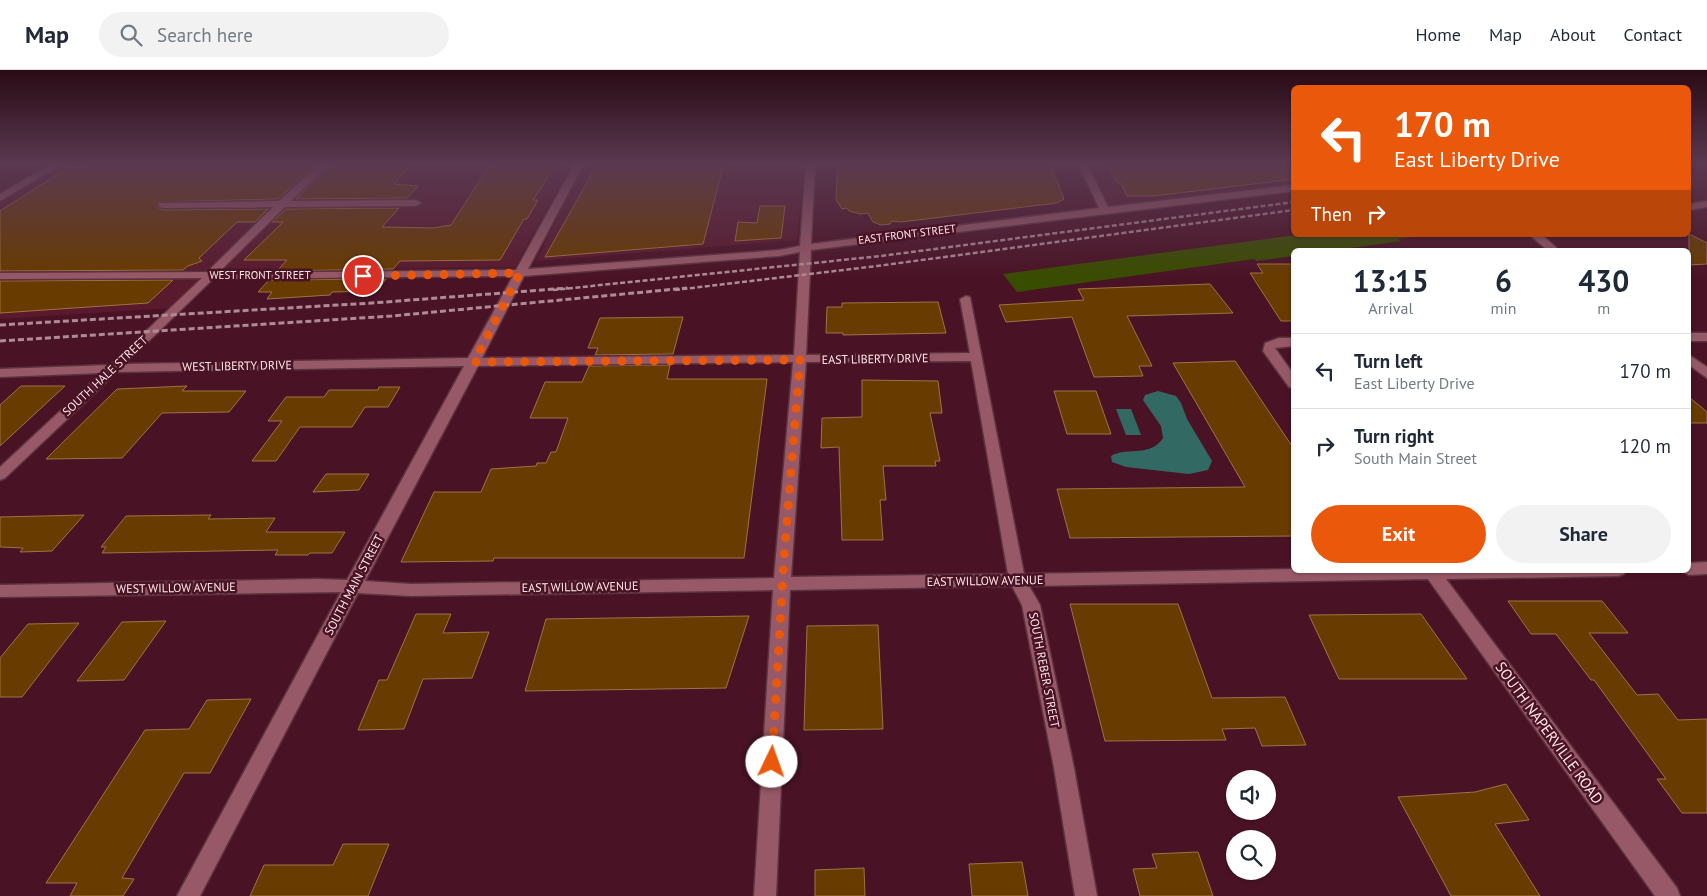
<!DOCTYPE html>
<html lang="en">
<head>
<meta charset="utf-8">
<style>
  body { margin:0; font-family:"PT Sans",sans-serif; background:#f2f2f3; color:#1f2937; height:100vh; display:flex; flex-direction:column; font-size:19px; white-space:nowrap }
  * { box-sizing:border-box; margin:0 }
  p { font-size:16px; color:#747a83 }
  .icon { flex:none; width:28px; height:28px; fill:none; stroke:currentColor; stroke-width:2; stroke-linecap:round; stroke-linejoin:round }
  .map { position:relative; flex:1; overflow:hidden }
  .drawer { position:absolute; left:1291px; top:178px; width:400px; height:325px; display:flex; flex-direction:column; background:#fff; border-radius:8px; box-shadow:0 1px 4px #0004 }
  .drawer>* { flex:none }
  .banner { position:absolute; left:1291px; top:15px; width:400px; height:152px; border-radius:8px; box-shadow:0 1px 4px #0004; background:#ea580c; color:#fff; overflow:hidden }
  .tools { position:absolute; left:1226px; top:700px; display:grid; gap:10px }
  .tools a { display:grid; place-items:center; width:50px; height:50px; border-radius:50%; background:#fff; box-shadow:0 1px 4px #0004; font-size:25px }
  .pin { position:absolute; display:grid; place-items:center; width:42px; height:42px; color:#fff; margin:-21px; border:2px solid #fff; border-radius:50%; box-shadow:0 1px 5px #0007 }
  .me { position:absolute; width:55px; margin:-28px; rotate:3deg; stroke-linejoin:round; filter:drop-shadow(0 0 4px #0008) }
  .turn { display:flex; align-items:center; gap:18px; height:105px; padding:0 20px; font-size:22px }
  .turn .icon { width:65px; height:65px; stroke-width:2.5 }
  .turn b { display:block; font-size:35px; line-height:42px }
  .then { display:flex; align-items:center; height:48px; padding:0 20px; background:#0003; gap:10px; font-size:19px }
  .eta { display:flex; justify-content:space-evenly; align-items:center; height:85px; text-align:center }
  .eta b { font-size:30px; font-weight:800; line-height:35px }
  .button { display:flex; gap:10px; margin-top:auto; padding:10px 20px }
  .button a { flex:1; height:58px; border-radius:30px; background:#ea580c; color:#fff; font-size:20px; font-weight:800; line-height:58px; text-align:center }
  .button a+a { background:#f2f2f3; color:#1f2937 }
  ul { padding:0; list-style:none }
  li { display:flex; align-items:center; gap:15px; height:75px; padding:0 20px; border-top:1px solid #e0e1e3 }
  li div { flex:1 }
  li b { display:block; font-size:19px }
  li em { font-style:normal }
  header { display:flex; align-items:center; gap:30px; box-sizing:border-box; height:70px; padding:0 25px; background:#fff; border-bottom:1px solid #e0e1e3 }
  header strong { font-size:24px }
  nav { display:flex; gap:28px; margin-inline-start:auto; font-size:18px }
  .search { width:350px; height:45px; background:#f2f2f3; display:flex; align-items:center; gap:12px; box-sizing:border-box; padding:0 18px; border-radius:28px; color:#747a83; font-size:19px }
  .map>svg:first-child { display:block }
  .built { fill:#591a2d }
  .green { fill:#394d00 }
  .water { fill:#326a63 }
  .building { fill:#683b00; stroke:#a07245 }
  .lines { fill:none; stroke-linecap:round; stroke-linejoin:round }
  .minor-casing { stroke:#5b333f; stroke-width:3 }
  .minor { fill:#975968; fill-rule:evenodd }
  .rail-far1 { stroke:#af8b95; stroke-width:2.5; stroke-dasharray:5 2.5; stroke-linecap:butt }
  .rail { stroke:#af8b95; stroke-width:3; stroke-dasharray:6 3; stroke-linecap:butt }
  .route { stroke:#ea580c; stroke-width:9; stroke-dasharray:0 16.2 }
  .labels { text-anchor:middle; stroke-width:5; stroke-linejoin:round; paint-order:stroke }
  .far-street-label { font-size:11px; fill:#fde7eb; stroke:#4a1325 }
  .street-label { font-size:12px; fill:#fde7eb; stroke:#4a1325 }
  .near-street-label { font-size:15px; fill:#fde7eb; stroke:#4a1325 }
</style>
</head>
<body>
<header>
<strong>Map</strong>
<div class="search"><svg class="icon" aria-label="search" viewBox="0 0 24 24"><circle cx="10" cy="10" r="6"/><path d="M15 15l6 6"/></svg>Search here</div>
<nav><a>Home</a><a>Map</a><a>About</a><a>Contact</a></nav>
</header>
<div class="map">
<svg width="1707" height="826" viewBox="0 0 1707 826">
  <rect width="100%" height="100%" fill="#4a1325"/>
  <g class="built">
    <path d="M66,93H572L515,197L0,203V132Z"/>
    <path d="M584,93H804L797,170L536,191Z"/>
    <path d="M1088,93H1294V114L1109,137Z"/>
    <path d="M201,209L170,238L0,249V210Z"/>
  </g>
  <path class="green" d="M1296,165H1427L1398,169L1401,171L1337,180H1294V186L1257,191L1254,189L1017,222L1003,204Z"/>
  <g class="water">
    <path d="M1158,321L1176,326L1181,333L1187,349L1212,391L1208,400L1189,404L1126,397L1112,392L1111,386C1129,376 1150,388 1163,368L1161,356L1143,330L1145,325Z"/>
    <path d="M1116,339H1131L1141,365H1126Z"/>
  </g>
  <g class="building">
    <path d="M93,93H318L278,129L158,132V138L163,140L268,139L255,152H237L199,188L202,191L188,196L183,200L0,201V141L69,97H83Z"/>
    <path d="M332,93H412L394,114L418,116L407,128L296,129Z"/>
    <path d="M491,93H557L533,130H538L527,149H524L500,190L400,191L393,199L277,201L287,190H244L283,152H272L286,139L399,138L382,157L433,158L451,155Z"/>
    <path d="M598,93H724L703,174L545,187Z"/>
    <path d="M838,93H1050L1064,129L1057,133L901,152L892,151L890,154L881,155L873,152L868,143L860,144L849,141L847,138L842,139L836,130Z"/>
    <path d="M1107,93H1294V109L1154,126H1127L1121,113L1117,112Z"/>
    <path d="M760,136H785L781,168L735,171L738,152L757,153Z"/>
    <path d="M1689,164L1707,173V194L1689,195Z"/>
    <path d="M1257,194H1294V251H1281L1250,203H1263Z"/>
    <path d="M386,209L377,221L332,222L330,225L267,229L272,222H258L269,210Z"/>
    <path d="M173,210L148,233L0,243V211Z"/>
    <path d="M1210,214L1233,243L1127,246L1152,296H1139L1143,306L1094,307L1072,247L1006,252L999,235L1084,230L1078,219Z"/>
    <path d="M938,232L946,263L843,265V263H826L827,237H842V233Z"/>
    <path d="M683,247L673,284L595,285L598,278H588L600,248Z"/>
    <path d="M1235,291L1294,379V466L1070,468L1057,419L1245,417L1173,293Z"/>
    <path d="M670,295L667,309H767L744,488H494L493,491L401,492L434,422H481L491,399L536,396L537,393H546L551,382H556L568,348H530L545,312H582L589,296Z"/>
    <path d="M862,310L938,311L942,343H930L940,391H935L936,396H883L886,430H880L883,470H842L839,377L821,378L822,348L862,347Z"/>
    <path d="M21,316H65L0,376V335Z"/>
    <path d="M187,316L182,321H246L229,342L162,343L122,388L46,389L117,319Z"/>
    <path d="M379,317H400L388,337H365L352,357H300L276,391H252L282,351H268L286,327H324L329,320H378Z"/>
    <path d="M1054,321H1096L1111,364H1067Z"/>
    <path d="M1689,327L1707,342V353H1689Z"/>
    <path d="M326,404H369L359,420L313,422Z"/>
    <path d="M84,445L52,481L20,482L23,478L0,477V447Z"/>
    <path d="M211,445L208,449L275,448L266,462H345L332,483H310L308,485H275L278,480L102,483L106,477H101L126,446Z"/>
    <path d="M1508,531H1602L1628,563H1589L1637,625L1658,624L1678,650L1707,649V743H1682L1657,709H1666L1594,610H1591L1556,564H1531Z"/>
    <path d="M1070,534H1178L1212,628L1285,627L1306,675L1262,676L1255,658L1222,659L1226,670L1105,671Z"/>
    <path d="M416,544H451L443,563L489,562L472,608L423,609L404,659L358,660L379,610H387Z"/>
    <path d="M1421,544L1467,609H1339L1309,545Z"/>
    <path d="M749,546L726,618L525,621L546,549Z"/>
    <path d="M166,551L124,610L77,611L122,552Z"/>
    <path d="M79,553L22,627H0V588L28,554Z"/>
    <path d="M878,555L883,659L804,660L807,556Z"/>
    <path d="M251,629L210,703H184L122,808L134,809L123,826H70L77,813H46L145,660L189,659L207,630Z"/>
    <path d="M1506,714L1529,750L1495,754L1540,826H1451L1398,727L1475,722Z"/>
    <path d="M343,774H389L368,826H250L264,795H333Z"/>
    <path d="M1198,782L1213,826H1140L1133,799L1157,798L1152,784Z"/>
    <path d="M1022,792L1028,826H972L969,794Z"/>
    <path d="M864,798L865,826H815V800Z"/>
  </g>
  <g class="lines">
    <defs>
      <g id="minor">
        <path d="M53,93H64L0,131V124Z"/>
        <path d="M320,93H330L291,131L416,130L421,133L416,136L285,137L218,203L516,200L575,93H584L528,199L779,180L800,176L806,93H815L811,174L1099,138L1078,93H1087L1108,137L1294,115V121L811,180L806,285L970,283L960,229L966,226L970,227L1024,504L1294,499L1626,500L1624,504L1618,506L1446,509L1677,818L1680,826H1655L1428,509L1029,516L1040,535L1074,698L1097,826H1075L1054,698L1022,535L1012,516L790,520L776,826H754L773,520L411,526L358,523L200,826H177L341,522L0,527V515L318,509L347,510L464,296L117,302L5,408L0,410V397L101,303L0,307V299L110,295L202,208L0,209V203L207,202L273,137L163,138L159,137V133L279,131ZM800,182L794,285L482,288L524,206L779,186ZM513,206L468,288L125,294L213,209ZM971,291L1008,504L791,507L806,292ZM793,292L774,508L411,514L365,511L478,296Z"/>
        <path d="M1707,131V137L1689,140V134Z"/>
        <path d="M1530,165H1542L1559,180H1547Z"/>
        <rect x="1689" y="263" width="18" height="8"/>
        <path d="M1279,268H1294V276L1275,278L1294,305V318L1289,317L1263,281L1265,273Z"/>
        <path d="M1689,285L1707,297V308L1689,295Z"/>
        <path d="M1707,492V504L1689,505L1681,500H1689V493Z"/>
      </g>
    </defs>
    <use href="#minor" class="minor-casing"/>
    <use href="#minor" class="minor"/>
    <g class="rail-far1">
      <path d="M553,220L881,186L1294,132"/>
      <path d="M675,220L877,196L1294,140"/>
    </g>
    <g class="rail">
      <path d="M0,255L372,233L568,218"/>
      <path d="M0,271L392,246L687,218"/>
    </g>
  </g>
  <linearGradient id="sky" x2="0" y2="1"><stop stop-color="#290a14"/><stop offset="0.45" stop-color="#5a3951"/><stop offset="1" stop-color="#5a3951" stop-opacity="0"/></linearGradient>
  <rect width="1707" height="208" fill="url(#sky)"/>
  <g class="lines">
    <path class="route" d="M363,206L520,203L474,292L800,290L784,488L772,692"/>
  </g>
  <g class="labels">
    <g class="far-street-label">
      <text transform="translate(907 164) rotate(-7)" y="4">EAST FRONT STREET</text>
      <text x="260" y="209">WEST FRONT STREET</text>
    </g>
    <g class="street-label">
      <text transform="translate(875 289) rotate(-1)" y="4">EAST LIBERTY DRIVE</text>
      <text transform="translate(237 296) rotate(-1)" y="4">WEST LIBERTY DRIVE</text>
      <text transform="translate(105 306) rotate(-43)" y="4">SOUTH HALE STREET</text>
      <text transform="translate(985 511) rotate(-1)" y="4">EAST WILLOW AVENUE</text>
      <text transform="translate(354 515) rotate(-62)" y="4">SOUTH MAIN STREET</text>
      <text transform="translate(580 517) rotate(-1)" y="4">EAST WILLOW AVENUE</text>
      <text transform="translate(176 518) rotate(-1)" y="4">WEST WILLOW AVENUE</text>
      <text transform="translate(1044 600) rotate(79)" y="4">SOUTH REBER STREET</text>
    </g>
    <g class="near-street-label">
      <text transform="translate(1549 663) rotate(54)" y="5">SOUTH NAPERVILLE ROAD</text>
    </g>
  </g>
</svg>
<div class="tools">
<a><svg class="icon" aria-label="sound" viewBox="0 0 24 24"><path d="M4 9h4l5-4v14l-5-4H4zM17 9q2 3 0 6"/></svg></a>
<a><svg class="icon" aria-label="search" viewBox="0 0 24 24"><circle cx="10" cy="10" r="6"/><path d="M15 15l6 6"/></svg></a>
</div>
<div class="pin" style="left:363px;top:206px;background:#d93025"><svg class="icon" aria-label="arrive" viewBox="0 0 24 24"><path d="M6 21V4h12l-3 4 3 4H6"/></svg></div>
<svg class="me" style="left:772px;top:692px" viewBox="-20 -20 40 40"><circle r="19" fill="#fff"/><path d="M0-13L10 11 0 6-10 11z" fill="#ea580c"/></svg>
<div class="banner">
<div class="turn"><svg class="icon" aria-label="left" viewBox="0 0 24 24"><path d="M17 20v-9H6M10 6l-5 5 5 5"/></svg><div><b>170 m</b>East Liberty Drive</div></div>
<div class="then">Then<svg class="icon" aria-label="right" viewBox="0 0 24 24"><path d="M7 20v-9h11M14 6l5 5-5 5"/></svg></div>
</div>
<section class="drawer">
<div class="eta">
<div><b>13:15</b><p>Arrival</p></div>
<div><b>6</b><p>min</p></div>
<div><b>430</b><p>m</p></div>
</div>
<ul>
<li><svg class="icon" aria-label="left" viewBox="0 0 24 24"><path d="M17 20v-9H6M10 6l-5 5 5 5"/></svg><div><b>Turn left</b><p>East Liberty Drive</p></div><em>170 m</em></li>
<li><svg class="icon" aria-label="right" viewBox="0 0 24 24"><path d="M7 20v-9h11M14 6l5 5-5 5"/></svg><div><b>Turn right</b><p>South Main Street</p></div><em>120 m</em></li>
</ul>
<div class="button"><a>Exit</a><a>Share</a></div>
</section>
</div>
</body>
</html>
